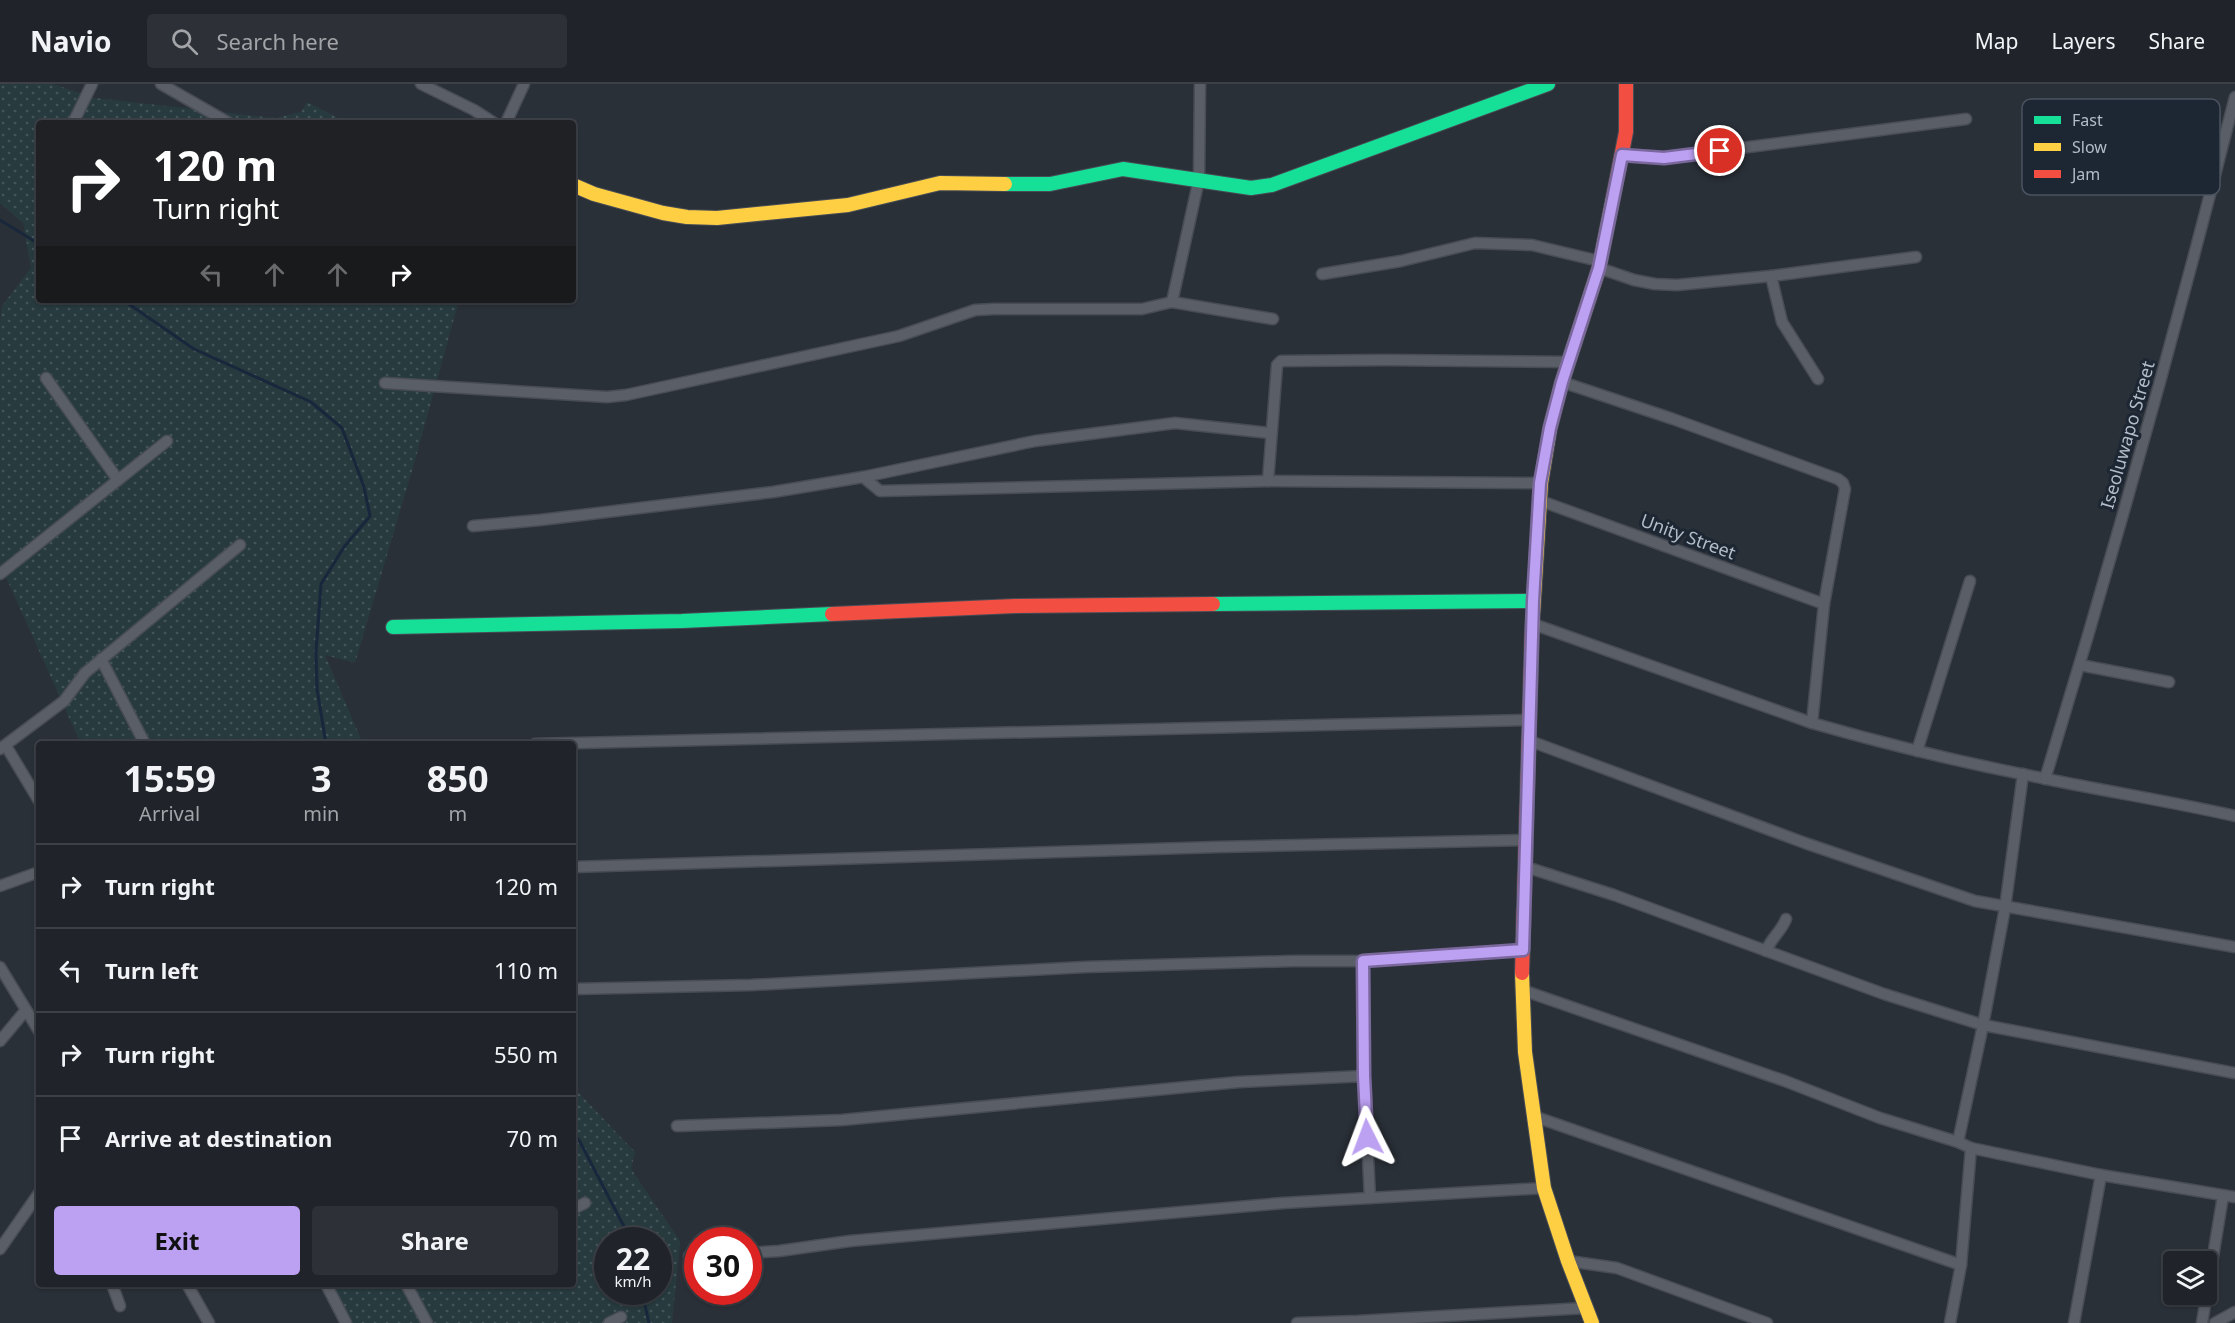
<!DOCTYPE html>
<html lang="en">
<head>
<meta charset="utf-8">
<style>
  body { margin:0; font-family:"Noto Sans",sans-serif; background:#2d3036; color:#f1f3f6; height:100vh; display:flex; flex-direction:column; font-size:22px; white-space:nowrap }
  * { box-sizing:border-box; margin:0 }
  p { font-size:20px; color:#a2a4a8 }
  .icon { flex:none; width:33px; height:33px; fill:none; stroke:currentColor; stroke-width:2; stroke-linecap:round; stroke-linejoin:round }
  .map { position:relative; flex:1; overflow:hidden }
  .side { position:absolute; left:36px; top:657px; width:540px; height:546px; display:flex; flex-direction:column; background:#20242a; border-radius:6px; box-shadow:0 2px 4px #0004,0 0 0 2px #3d4147 }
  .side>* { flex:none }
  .top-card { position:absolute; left:36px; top:36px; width:540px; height:183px; border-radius:6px; box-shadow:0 2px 4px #0004,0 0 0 2px #3d4147; background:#202124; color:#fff; overflow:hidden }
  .fabs { position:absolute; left:2163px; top:1167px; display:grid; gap:12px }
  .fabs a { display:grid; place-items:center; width:54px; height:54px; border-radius:6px; background:#20242a; box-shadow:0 2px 4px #0004,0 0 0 2px #3d4147; font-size:30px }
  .speed { position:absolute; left:594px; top:1143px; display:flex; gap:12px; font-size:30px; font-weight:700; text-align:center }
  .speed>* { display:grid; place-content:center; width:78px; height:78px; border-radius:50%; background:#20242a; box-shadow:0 2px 4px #0004,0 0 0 2px #3d4147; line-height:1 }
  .speed small { font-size:15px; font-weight:400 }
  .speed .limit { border:9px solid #d22; background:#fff; color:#111 }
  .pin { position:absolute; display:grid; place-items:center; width:51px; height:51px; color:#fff; margin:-26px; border:3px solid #fff; border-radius:50%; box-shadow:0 2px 6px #0007 }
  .me { position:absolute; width:66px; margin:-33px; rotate:357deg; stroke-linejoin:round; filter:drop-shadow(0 0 4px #0008) }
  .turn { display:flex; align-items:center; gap:21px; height:126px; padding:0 18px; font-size:27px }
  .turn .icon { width:78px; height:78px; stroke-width:2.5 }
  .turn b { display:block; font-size:42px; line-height:51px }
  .lanes { display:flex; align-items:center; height:57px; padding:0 18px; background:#0003; justify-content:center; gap:30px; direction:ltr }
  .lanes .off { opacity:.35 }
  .eta { display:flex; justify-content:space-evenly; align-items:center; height:102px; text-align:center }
  .eta b { font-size:36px; font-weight:700; line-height:42px }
  .action { display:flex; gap:12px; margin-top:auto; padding:12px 18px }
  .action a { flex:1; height:69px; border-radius:6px; background:#bca0f2; color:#111; font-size:24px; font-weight:700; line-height:69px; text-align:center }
  .action a+a { background:#2d3036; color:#f1f3f6 }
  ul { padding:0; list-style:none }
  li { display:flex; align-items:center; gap:18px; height:84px; padding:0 18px; border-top:2px solid #3d4147 }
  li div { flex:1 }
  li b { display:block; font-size:22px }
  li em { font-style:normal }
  header { display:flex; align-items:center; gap:36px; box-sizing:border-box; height:84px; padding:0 30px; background:#20242a; border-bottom:2px solid #3d4147 }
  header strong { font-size:28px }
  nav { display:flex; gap:33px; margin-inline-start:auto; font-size:21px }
  .search { width:420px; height:54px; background:#2d3036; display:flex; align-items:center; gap:15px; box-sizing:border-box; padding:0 21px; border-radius:6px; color:#a2a4a8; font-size:22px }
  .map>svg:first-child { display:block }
  .grass { fill:url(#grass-dots); fill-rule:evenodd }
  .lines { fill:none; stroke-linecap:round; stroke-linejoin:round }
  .stream { stroke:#19273c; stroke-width:3 }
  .street-casing { stroke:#484c55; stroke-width:13 }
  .fast-casing { stroke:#484c55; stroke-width:16 }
  .slow-casing { stroke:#484c55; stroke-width:16 }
  .jam-casing { stroke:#484c55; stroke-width:16 }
  .street { stroke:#5a5e66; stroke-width:10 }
  .fast { stroke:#16e098; stroke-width:14 }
  .slow { stroke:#ffcf43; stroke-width:14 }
  .jam { stroke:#f24e42; stroke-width:14 }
  .route-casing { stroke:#7a689d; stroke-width:15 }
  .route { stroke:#bca0f2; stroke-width:10 }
  .labels { text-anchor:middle; stroke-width:6; stroke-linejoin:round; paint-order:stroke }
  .street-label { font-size:18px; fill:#b4bcc9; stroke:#1d2633 }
  .key { fill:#1d2633; stroke:#4a5360; stroke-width:1.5 }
  .key-label { font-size:16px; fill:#b4bcc9 }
</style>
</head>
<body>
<header>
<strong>Navio</strong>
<div class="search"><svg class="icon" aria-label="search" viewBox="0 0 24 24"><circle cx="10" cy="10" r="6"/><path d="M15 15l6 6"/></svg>Search here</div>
<nav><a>Map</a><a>Layers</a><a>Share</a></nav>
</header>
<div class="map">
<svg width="2235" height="1239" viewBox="0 0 2235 1239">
  <defs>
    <pattern id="grass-dots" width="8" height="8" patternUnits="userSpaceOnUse" patternTransform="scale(1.5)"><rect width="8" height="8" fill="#273a3e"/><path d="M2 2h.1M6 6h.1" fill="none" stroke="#445559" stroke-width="1.8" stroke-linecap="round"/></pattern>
  </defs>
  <rect width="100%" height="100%" fill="#2a3038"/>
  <g class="grass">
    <path d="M0,0H53L95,14L275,34L301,28L307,18L348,39H39V216H459L414,380L355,579L325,571L363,660H81L0,480V238L2,222L31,184L23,139L0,119Z"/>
    <path d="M573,1003L635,1068L631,1085L680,1157L672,1239H341L324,1200H573ZM608,1156H658V1208H608Z"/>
  </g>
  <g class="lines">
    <g class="stream">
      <path d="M0,136L39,160"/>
      <path d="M123,216L194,265L311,318L342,344L364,403L370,432L344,463L321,500L316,568L317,605L326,660"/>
      <path d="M573,1049L580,1058L631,1156"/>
      <path d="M642,1208L649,1239"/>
    </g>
    <defs>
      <g id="street">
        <path d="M161,0L229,39"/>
        <path d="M421,0L474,26L494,39"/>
        <path d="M73,39L92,0"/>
        <path d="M506,39L524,0"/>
        <path d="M1622,71L1663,74L1966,35"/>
        <path d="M1599,184L1634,196L1655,200L1677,201L1771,192L1916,173"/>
        <path d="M1322,190L1401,177L1475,159L1532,161L1599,177"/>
        <path d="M1771,192L1782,238L1818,295"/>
        <path d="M1172,218L1199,95L1200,0"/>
        <path d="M46,294L118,396"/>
        <path d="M1562,298L1673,335L1838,395L1843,399L1845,405L1824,520L1812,639"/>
        <path d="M385,299L607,313L626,311L899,252L975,226L994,225H1142L1172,218L1273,235"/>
        <path d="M863,393L880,407L1268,397L1541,399"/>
        <path d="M1268,397L1277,281L1281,277L1387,276L1569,278"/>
        <path d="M1541,417L1824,520"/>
        <path d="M473,442L540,436L773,408L863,393L1035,357L1175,339L1270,349"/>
        <path d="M0,490L167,357"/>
        <path d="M1533,540L1812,639C1889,661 1968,680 2047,695C2110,708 2173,718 2235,732"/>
        <path d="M101,575L145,660"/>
        <path d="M2080,581L2169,598"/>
        <path d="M1530,657L1805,759L1975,817L2235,863"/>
        <path d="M535,660L1530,636"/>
        <path d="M6,662L39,717"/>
        <path d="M0,665L64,617L85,589L240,461"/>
        <path d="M1917,667L1970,497"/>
        <path d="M2045,695C2114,469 2177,242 2235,13"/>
        <path d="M573,783L1217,763L1526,756"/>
        <path d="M1526,783L1614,811L1884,910L1983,941L2235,989"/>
        <path d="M0,802L39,788"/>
        <path d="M1766,867C1771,854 1781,848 1786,835"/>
        <path d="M1363,877L1364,992L1370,1114"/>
        <path d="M0,883L39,947"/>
        <path d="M573,905L751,901L1085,883L1292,877H1363L1523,866"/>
        <path d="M1522,906L1785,997L1880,1034L1958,1058L1971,1064L2101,1091L2235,1113"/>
        <path d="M0,957L26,926"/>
        <path d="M1533,1032L1961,1181"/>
        <path d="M677,1042L842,1036L1239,998L1364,992"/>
        <path d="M1958,1058L1983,941L2005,824L2023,690"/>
        <path d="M573,1125L585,1119"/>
        <path d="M0,1165L39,1109"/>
        <path d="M748,1169L779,1167L850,1157L1283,1119L1544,1104"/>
        <path d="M689,1172L698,1171"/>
        <path d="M1568,1177L1617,1184L1767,1239"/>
        <path d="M112,1200L120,1222"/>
        <path d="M187,1200L209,1239"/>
        <path d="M326,1200L346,1239"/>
        <path d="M406,1200L427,1239"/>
        <path d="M609,1239L621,1233"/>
        <path d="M1297,1239L1358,1237L1585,1224"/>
        <path d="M1950,1239L1961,1181L1971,1064"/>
        <path d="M2074,1239L2101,1091"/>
        <path d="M2202,1239L2223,1112"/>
        <path d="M2215,1239L2235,1228"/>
      </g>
      <g id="fast">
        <path d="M1005,100H1050L1123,85L1251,104L1272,101L1548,0"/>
        <path d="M1213,520L1533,517"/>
        <path d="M393,543L682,537L832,530"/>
      </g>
      <g id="slow">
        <path d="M573,101L594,110L663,129L687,133L717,134L848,121L940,99L1005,100"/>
        <path d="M1532,546L1541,399L1550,344L1562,298L1599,184L1613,114"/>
        <path d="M1522,889L1525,968L1544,1104L1568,1177L1592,1239"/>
      </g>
      <g id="jam">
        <path d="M1613,114L1626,48V0"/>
        <path d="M832,530L1015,522L1213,520"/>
        <path d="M1522,889L1532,546"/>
      </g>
    </defs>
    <use href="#street" class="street-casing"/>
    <use href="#fast" class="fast-casing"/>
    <use href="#slow" class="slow-casing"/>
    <use href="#jam" class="jam-casing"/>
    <use href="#street" class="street"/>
    <use href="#fast" class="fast"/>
    <use href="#slow" class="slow"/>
    <use href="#jam" class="jam"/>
  </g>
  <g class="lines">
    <defs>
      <path id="route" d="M1367,1053L1364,992L1363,877L1523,866L1533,517L1540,399L1550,344L1562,298L1599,184L1622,71L1664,74L1720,67"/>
    </defs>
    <use href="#route" class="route-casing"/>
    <use href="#route" class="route"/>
  </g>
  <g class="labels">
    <g class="street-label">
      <text transform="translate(2128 351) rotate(-74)" y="6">Iseoluwapo Street</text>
      <text transform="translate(1688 453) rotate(20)" y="6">Unity Street</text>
    </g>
  </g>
  <rect x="2022" y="15" width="198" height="96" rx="9" class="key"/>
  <rect x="2034" y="32" width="27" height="8" fill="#16e098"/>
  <rect x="2034" y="59" width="27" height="8" fill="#ffcf43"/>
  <rect x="2034" y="86" width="27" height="8" fill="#f24e42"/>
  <g class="key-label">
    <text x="2072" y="42">Fast</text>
    <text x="2072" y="69">Slow</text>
    <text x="2072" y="96">Jam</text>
  </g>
</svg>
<div class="fabs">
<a><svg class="icon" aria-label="layers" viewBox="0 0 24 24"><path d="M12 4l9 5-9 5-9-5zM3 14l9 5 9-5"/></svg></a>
</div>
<div class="speed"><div>22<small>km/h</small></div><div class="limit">30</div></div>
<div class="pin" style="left:1720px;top:67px;background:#d93025"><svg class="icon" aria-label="arrive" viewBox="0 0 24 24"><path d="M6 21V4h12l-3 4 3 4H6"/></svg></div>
<svg class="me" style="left:1367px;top:1053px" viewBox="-20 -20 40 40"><path d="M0-17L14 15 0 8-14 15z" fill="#bca0f2" stroke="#fff" stroke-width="4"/></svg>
<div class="top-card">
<div class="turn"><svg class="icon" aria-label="right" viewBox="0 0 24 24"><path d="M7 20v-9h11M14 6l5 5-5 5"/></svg><div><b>120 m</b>Turn right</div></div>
<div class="lanes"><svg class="icon off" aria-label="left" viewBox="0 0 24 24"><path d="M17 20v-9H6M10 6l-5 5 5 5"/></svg><svg class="icon off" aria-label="ahead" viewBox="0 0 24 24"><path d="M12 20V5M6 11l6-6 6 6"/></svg><svg class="icon off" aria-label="ahead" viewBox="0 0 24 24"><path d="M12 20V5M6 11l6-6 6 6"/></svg><svg class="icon" aria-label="right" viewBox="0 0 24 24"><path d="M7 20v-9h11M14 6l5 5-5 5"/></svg></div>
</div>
<section class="side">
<div class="eta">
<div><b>15:59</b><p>Arrival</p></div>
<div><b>3</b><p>min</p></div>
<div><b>850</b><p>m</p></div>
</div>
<ul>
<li><svg class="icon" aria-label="right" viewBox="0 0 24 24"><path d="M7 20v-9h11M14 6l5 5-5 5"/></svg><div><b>Turn right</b></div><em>120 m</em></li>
<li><svg class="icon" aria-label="left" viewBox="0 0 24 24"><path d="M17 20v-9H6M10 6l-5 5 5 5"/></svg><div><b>Turn left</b></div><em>110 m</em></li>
<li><svg class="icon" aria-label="right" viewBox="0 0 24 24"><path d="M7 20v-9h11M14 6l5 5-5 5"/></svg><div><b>Turn right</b></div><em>550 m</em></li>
<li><svg class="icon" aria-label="arrive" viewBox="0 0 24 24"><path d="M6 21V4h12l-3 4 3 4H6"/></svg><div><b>Arrive at destination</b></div><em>70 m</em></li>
</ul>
<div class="action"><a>Exit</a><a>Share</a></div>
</section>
</div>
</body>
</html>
